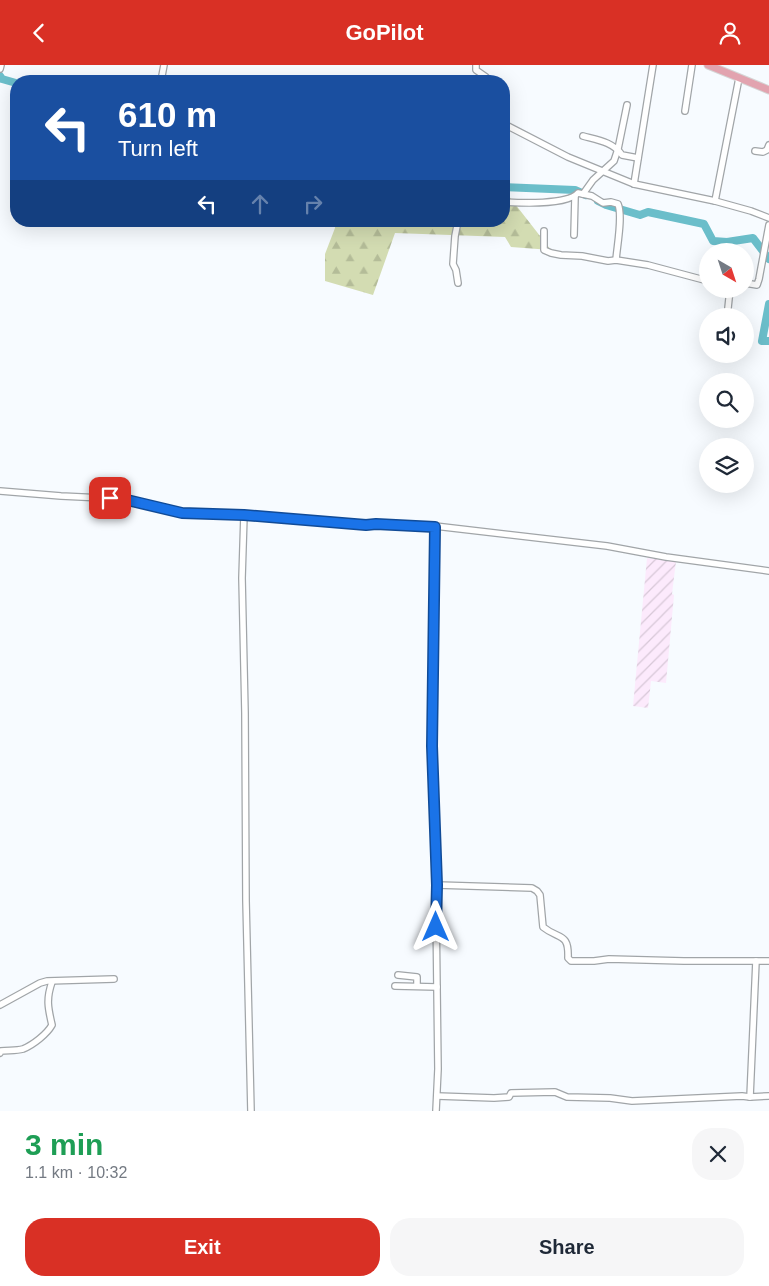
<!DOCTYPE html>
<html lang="en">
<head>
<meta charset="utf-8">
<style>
  body { margin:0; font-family:Helvetica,sans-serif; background:#f6f6f7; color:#1f2937; height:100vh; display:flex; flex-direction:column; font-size:19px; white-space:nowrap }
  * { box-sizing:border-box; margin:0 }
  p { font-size:16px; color:#747a83 }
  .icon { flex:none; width:28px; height:28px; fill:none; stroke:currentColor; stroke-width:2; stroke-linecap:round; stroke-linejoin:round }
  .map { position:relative; height:1046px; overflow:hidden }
  .details { display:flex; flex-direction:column; background:#fff; flex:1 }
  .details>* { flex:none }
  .banner { position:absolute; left:10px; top:10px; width:500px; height:152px; border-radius:20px; box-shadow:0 5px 20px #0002; background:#1a4fa0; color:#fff; overflow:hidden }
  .needle { width:32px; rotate:141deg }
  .controls { position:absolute; left:699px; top:178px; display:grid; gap:10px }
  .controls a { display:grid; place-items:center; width:55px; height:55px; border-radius:50%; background:#fff; box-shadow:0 5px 20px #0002; font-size:25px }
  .pin { position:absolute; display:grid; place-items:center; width:42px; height:42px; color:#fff; margin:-21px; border-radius:10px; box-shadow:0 2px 8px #0006 }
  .me { position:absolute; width:55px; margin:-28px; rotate:0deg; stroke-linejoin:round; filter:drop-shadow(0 0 4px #0008) }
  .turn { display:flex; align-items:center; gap:18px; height:105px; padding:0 25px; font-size:22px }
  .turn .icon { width:65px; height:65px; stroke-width:2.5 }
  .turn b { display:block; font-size:35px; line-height:42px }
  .lanes { display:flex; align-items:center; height:48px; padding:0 25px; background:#0003; justify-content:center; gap:25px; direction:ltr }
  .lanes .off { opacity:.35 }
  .round { display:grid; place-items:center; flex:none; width:52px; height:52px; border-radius:20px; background:#f6f6f7 }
  .headline { display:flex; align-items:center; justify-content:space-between; height:85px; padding:0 25px }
  h1 { font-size:30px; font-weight:600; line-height:38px; color:#1e9e55 }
  .action { display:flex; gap:10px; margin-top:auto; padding:10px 25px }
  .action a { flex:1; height:58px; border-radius:20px; background:#d93025; color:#fff; font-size:20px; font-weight:600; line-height:58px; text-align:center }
  .action a+a { background:#f6f6f7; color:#1f2937 }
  header { display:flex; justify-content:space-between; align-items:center; height:65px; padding:0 25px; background:#d93025; color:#fff; font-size:22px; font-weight:600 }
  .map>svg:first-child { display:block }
  .industrial { fill:url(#industrial-furrows) }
  .forest { fill:url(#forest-firs) }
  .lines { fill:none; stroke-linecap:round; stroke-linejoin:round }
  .river { stroke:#6bbeca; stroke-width:8 }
  .minor-casing { stroke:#a1a5a8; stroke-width:8 }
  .major-casing { stroke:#d5d5d5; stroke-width:9 }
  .minor { stroke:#fff; stroke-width:5.5 }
  .major { stroke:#e2a3af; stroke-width:7 }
  .route-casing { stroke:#114b97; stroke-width:12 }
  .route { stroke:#1a73e8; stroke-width:9 }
</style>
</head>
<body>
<header><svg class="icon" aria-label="back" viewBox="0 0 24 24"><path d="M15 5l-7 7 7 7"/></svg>GoPilot<svg class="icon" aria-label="person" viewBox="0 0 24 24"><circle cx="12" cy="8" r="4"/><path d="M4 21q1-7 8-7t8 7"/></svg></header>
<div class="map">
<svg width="769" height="1046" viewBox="0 0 769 1046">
  <defs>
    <pattern id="industrial-furrows" width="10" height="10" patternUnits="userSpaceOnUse" patternTransform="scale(1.25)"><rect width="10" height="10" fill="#fceafc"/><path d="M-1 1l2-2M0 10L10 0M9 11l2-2" fill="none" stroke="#d7c8d7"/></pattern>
    <pattern id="forest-firs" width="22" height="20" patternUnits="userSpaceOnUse" patternTransform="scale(1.25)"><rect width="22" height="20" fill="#d3dcb2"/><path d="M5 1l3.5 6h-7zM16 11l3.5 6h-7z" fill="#b4bc98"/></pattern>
  </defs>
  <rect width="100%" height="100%" fill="#f7fbff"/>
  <path class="industrial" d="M647,493L676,496L672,529L674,530L666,618L651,616L648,643L633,641Z"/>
  <path class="forest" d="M504,125L551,185L511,182L505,172L395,168L373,230L325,216V189L335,163V156H504Z"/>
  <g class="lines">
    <g class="river">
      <path d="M0,11L2,14L16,18"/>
      <path d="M504,122L575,125L586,130"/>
      <path d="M598,136L606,140L640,150L648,147L704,159L713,176L727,177L753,173L769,194"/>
      <path d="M769,239L762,276H769"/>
    </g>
    <defs>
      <g id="minor">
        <path d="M476,0V5L486,12"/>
        <path d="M0,4L1,0"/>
        <path d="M161,16L164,0"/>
        <path d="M685,46L692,0"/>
        <path d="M504,59L568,92L634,119L715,136L751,146L769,153"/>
        <path d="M583,71C598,75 613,77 622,90L638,93"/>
        <path d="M755,86L763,87L767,85L769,80"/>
        <path d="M634,119L653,0"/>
        <path d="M583,129L593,115L614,96L618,84L627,40"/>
        <path d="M715,136L739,13"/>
        <path d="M504,137C520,138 567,140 578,128L592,131L603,138L611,137L618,139C623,151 617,181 616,195"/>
        <path d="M458,156L455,171L453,199L456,205L458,218"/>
        <path d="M544,166V185L551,188L561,190L582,191L608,196L616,195L648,200L708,216"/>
        <path d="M574,170L575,132"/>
        <path d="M745,218L757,220L759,214L769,160"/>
        <path d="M728,243L730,224"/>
        <path d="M0,426L61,431L123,434L182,447L244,450L366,461L377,459L435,461L607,481L666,492L769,506"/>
        <path d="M244,450L242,513L245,648L246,836L251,1046"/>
        <path d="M435,461L432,681L437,820L436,843L438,1004L436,1046"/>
        <path d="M437,820L532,823L537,826L540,830L543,862C559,875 569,867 568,893L571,896H594L609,894L684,896H769"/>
        <path d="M756,896L750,1032L769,1031"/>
        <path d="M398,910L417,912V921"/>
        <path d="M395,921L437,922"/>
        <path d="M0,940L40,918L47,916L114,914"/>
        <path d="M0,988L1,986C8,985 16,986 23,984C33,980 47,969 52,960C48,943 46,934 52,917"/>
        <path d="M437,1031L494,1033L509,1032L511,1028L555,1027L567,1032L610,1033L632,1036L742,1031L750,1032"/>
      </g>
      <path id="major" d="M708,0L769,25"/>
    </defs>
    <use href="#minor" class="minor-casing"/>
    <use href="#major" class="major-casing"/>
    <use href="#minor" class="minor"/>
    <use href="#major" class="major"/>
  </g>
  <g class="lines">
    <defs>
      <path id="route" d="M110,433L123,434L182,448L244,450L366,460L376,459L435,462L432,681L437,820L436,862"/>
    </defs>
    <use href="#route" class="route-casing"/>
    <use href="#route" class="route"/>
  </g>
</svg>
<div class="controls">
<a><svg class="needle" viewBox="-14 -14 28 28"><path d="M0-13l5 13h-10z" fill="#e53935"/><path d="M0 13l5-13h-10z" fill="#747a83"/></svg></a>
<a><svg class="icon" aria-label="sound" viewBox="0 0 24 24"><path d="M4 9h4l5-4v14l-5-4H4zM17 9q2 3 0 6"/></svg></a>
<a><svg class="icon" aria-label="search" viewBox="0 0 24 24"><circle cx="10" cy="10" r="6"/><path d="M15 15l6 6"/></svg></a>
<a><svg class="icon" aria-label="layers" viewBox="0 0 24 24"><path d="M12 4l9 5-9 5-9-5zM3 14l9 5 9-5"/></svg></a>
</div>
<div class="pin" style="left:110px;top:433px;background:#d93025"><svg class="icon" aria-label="arrive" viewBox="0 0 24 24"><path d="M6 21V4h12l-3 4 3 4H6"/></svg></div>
<svg class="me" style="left:436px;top:862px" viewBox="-20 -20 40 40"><path d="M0-17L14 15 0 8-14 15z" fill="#1a73e8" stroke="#fff" stroke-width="4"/></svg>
<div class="banner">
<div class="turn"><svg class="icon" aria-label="left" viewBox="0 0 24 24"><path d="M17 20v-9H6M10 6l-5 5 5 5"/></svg><div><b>610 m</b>Turn left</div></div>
<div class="lanes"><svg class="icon" aria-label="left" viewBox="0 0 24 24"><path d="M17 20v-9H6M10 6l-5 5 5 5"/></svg><svg class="icon off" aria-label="ahead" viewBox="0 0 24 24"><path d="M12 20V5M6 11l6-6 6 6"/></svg><svg class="icon off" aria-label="right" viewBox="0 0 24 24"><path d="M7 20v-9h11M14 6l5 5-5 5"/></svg></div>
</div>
</div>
<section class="details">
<div class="headline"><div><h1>3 min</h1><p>1.1 km · 10:32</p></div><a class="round"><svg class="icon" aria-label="close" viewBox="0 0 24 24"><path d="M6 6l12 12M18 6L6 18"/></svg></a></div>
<div class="action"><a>Exit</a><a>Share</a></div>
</section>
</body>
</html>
